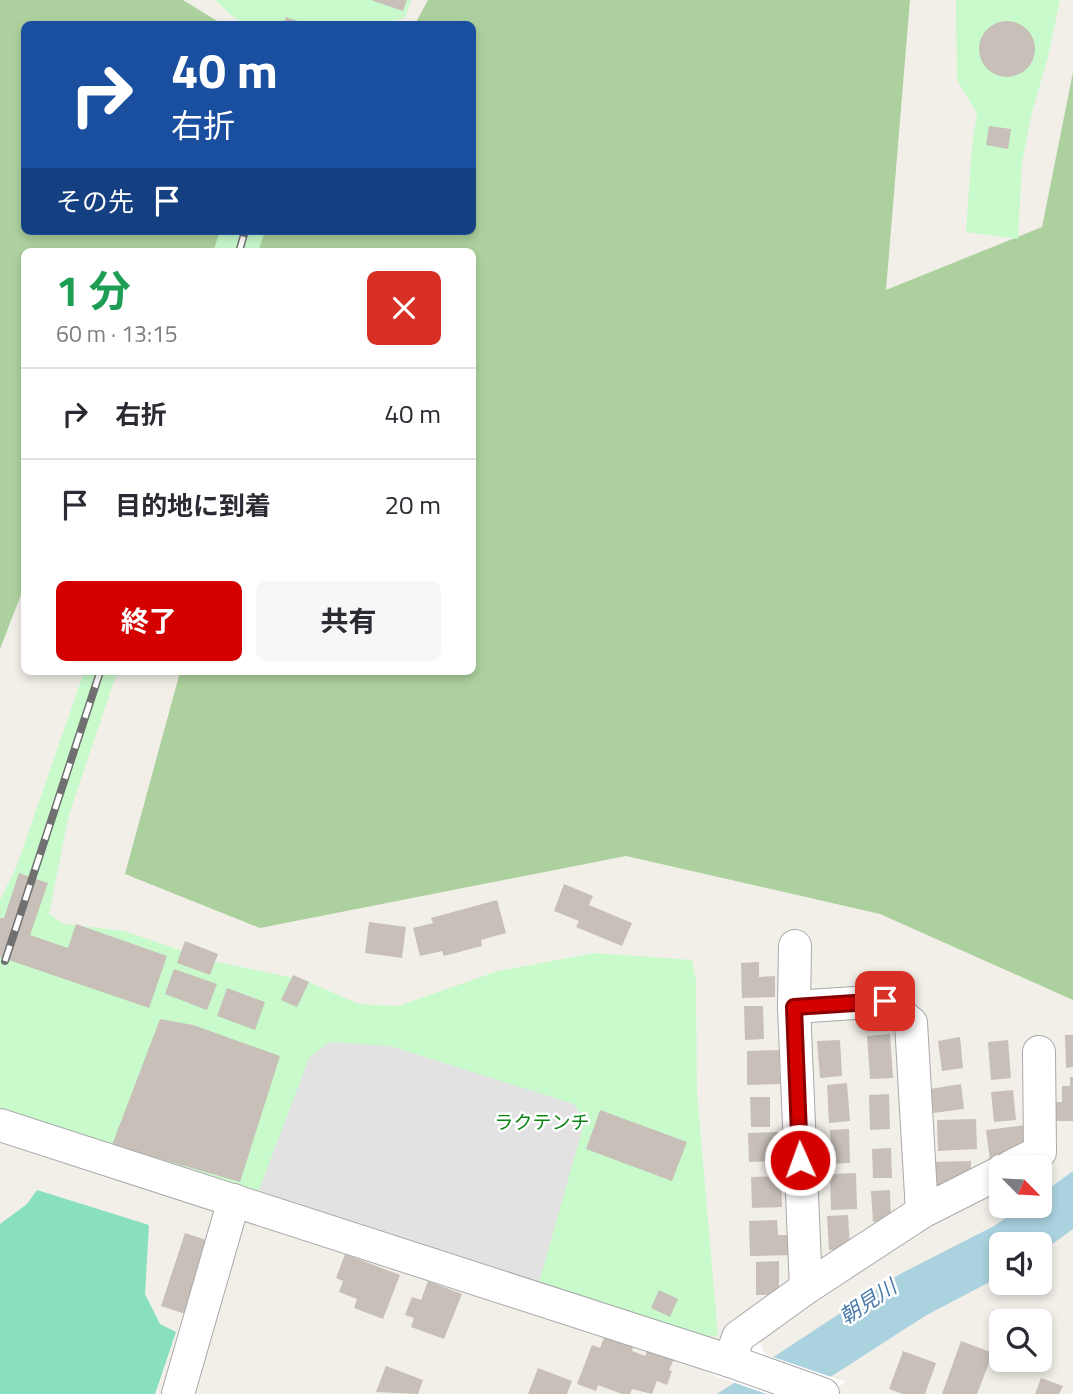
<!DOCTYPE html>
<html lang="ja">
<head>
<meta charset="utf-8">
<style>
  body { margin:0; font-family:"Titillium Web","Noto Sans JP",sans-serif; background:#f7f7f7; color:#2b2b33; height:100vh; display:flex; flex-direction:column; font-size:26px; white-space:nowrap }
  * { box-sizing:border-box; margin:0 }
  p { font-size:23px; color:#7c7c81 }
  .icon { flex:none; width:38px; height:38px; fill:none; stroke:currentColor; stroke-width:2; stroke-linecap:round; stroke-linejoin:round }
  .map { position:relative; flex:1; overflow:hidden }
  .side { position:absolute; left:21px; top:248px; width:455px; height:427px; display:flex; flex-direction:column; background:#fff; border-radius:10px; box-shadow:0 4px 10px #0003 }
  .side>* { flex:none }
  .banner { position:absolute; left:21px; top:21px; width:455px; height:214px; border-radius:10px; box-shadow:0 4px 10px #0003; background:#1a4fa0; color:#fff; overflow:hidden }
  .needle { width:46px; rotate:114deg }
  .tools { position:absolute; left:989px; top:1155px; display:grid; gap:14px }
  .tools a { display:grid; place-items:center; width:63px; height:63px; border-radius:10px; background:#fff; box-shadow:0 4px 10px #0003; font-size:35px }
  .pin { position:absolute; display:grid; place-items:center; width:60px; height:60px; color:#fff; margin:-30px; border-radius:14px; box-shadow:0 4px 10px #0006 }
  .me { position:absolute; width:77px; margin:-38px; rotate:358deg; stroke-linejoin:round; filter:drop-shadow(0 0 5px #0008) }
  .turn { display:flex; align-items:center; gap:24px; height:147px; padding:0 35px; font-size:32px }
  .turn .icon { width:91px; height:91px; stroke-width:2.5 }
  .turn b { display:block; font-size:49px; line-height:60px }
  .then { display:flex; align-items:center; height:66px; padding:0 35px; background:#0003; gap:14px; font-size:26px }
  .round { display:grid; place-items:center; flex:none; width:74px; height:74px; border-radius:10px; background:#f7f7f7 }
  .headline { display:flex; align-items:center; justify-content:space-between; height:119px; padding:0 35px }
  h1 { font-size:42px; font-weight:700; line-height:52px; color:#1e9e55 }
  .cta { display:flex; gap:14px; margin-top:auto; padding:14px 35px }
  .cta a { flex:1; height:80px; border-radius:10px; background:#d40000; color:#fff; font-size:28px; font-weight:700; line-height:80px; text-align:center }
  .cta a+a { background:#f7f7f7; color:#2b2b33 }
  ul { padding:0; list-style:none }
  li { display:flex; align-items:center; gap:21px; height:91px; padding:0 35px; border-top:2px solid #e1e1e2 }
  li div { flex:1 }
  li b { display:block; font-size:26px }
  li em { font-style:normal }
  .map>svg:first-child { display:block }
  .forest { fill:#add19e }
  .park { fill:#c8facc }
  .pitch { fill:#88e0be }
  .parking { fill:#e2e2e2 }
  .water { fill:#aad3df }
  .pier { fill:#fff }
  .building { fill:#c7bfb8 }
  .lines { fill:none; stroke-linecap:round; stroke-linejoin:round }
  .street-casing { stroke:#a9a9a9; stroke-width:34 }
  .street { stroke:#fff; stroke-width:32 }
  .rail-casing { stroke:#707070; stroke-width:8 }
  .rail { stroke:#fff; stroke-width:5; stroke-dasharray:16; stroke-linecap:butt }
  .route-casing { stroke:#8a0000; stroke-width:18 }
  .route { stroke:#d40000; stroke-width:12 }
  .labels { text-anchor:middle; stroke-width:5; stroke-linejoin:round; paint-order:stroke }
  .park-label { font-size:19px; fill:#0c8416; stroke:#fff }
  .water-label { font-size:21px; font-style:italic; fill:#4a7aab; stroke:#fff }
</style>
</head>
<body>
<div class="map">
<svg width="1073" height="1394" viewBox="0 0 1073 1394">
  <rect width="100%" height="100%" fill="#f2efe9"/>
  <path class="forest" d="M0,0H183L222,24H24V231H472V24H415L428,0H910L886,290L1042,227L1073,72V1000L880,914L626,856L260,928L125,874L180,672H472V252H24V587L0,649Z"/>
  <g class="park">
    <path d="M215,0H411L405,18L376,24H245L232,16Z"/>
    <path d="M956,0H1060L1048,57L1032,112L1022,163L1018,239L966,232L972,145L977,114L957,80Z"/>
    <path d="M220,231H265L258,252H213Z"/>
    <path d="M84,672H117L68,818L49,914L64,924L124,931L212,961L304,980L359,1004L398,1006L498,971L594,953L692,960L696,981L697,1093L718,1336L705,1337L0,1117V900L16,868Z"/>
  </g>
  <path class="pitch" d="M37,1190L149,1225L145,1294L160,1324L176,1332L155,1394H0V1224L27,1204Z"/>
  <path class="parking" d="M329,1042L390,1046L574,1104L585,1120L539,1283L256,1198L309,1058Z"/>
  <path class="water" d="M1073,1171V1229L1040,1253V1244H1001V1276L925,1316L804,1394H717L900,1274L994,1226L1024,1206H1040V1195Z"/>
  <path class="pier" d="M760,1342L764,1354L846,1382L826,1394H767L710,1374Z"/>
  <g class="building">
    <path d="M371,0H407L403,11Z"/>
    <path d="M286,17L306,24H283Z"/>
    <circle cx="1007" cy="49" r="28"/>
    <path d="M989,126L1011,129L1008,149L986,145Z"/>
    <path d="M19,873L48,883L30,935L68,948L76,924L167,956L149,1008L0,957V918H4Z"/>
    <path d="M564,884L593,896L589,905L632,923L622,946L576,927L579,921L554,911Z"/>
    <path d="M497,900L506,933L481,940L482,946L444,956L442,951L420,956L413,928L433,923L431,918Z"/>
    <path d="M369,922L406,927L402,958L365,953Z"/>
    <path d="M185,941L218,954L210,975L177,963Z"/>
    <path d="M759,962V977L775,976V997L742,998L741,963Z"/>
    <path d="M174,969L217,984L207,1010L165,994Z"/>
    <path d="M293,975L309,982L297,1007L281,1000Z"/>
    <path d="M227,988L265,1002L255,1030L217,1016Z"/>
    <path d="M744,1006H763L764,1039L745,1040Z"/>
    <path d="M160,1019L193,1025L280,1056L240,1182L112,1145Z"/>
    <path d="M890,1034L893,1078L870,1079L867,1036Z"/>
    <path d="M1065,1035H1073V1067L1066,1068Z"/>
    <path d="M960,1037L963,1068L942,1071L938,1041Z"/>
    <path d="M840,1040L842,1076L820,1078L817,1041Z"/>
    <path d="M1008,1040L1011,1078L991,1080L988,1042Z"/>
    <path d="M779,1050L780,1084L747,1085V1051Z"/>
    <path d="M1070,1077H1073V1121H1055V1102H1062V1086H1070Z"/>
    <path d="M847,1083L850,1121L829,1123L827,1085Z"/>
    <path d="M961,1084L964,1109L933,1113L930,1089Z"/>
    <path d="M1013,1090L1016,1120L994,1122L991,1092Z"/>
    <path d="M889,1094L890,1129L870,1130L869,1095Z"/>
    <path d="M750,1097H770V1127H751Z"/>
    <path d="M600,1110L687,1142L672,1181L586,1149Z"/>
    <path d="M976,1119L977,1149L938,1151L937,1120Z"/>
    <path d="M1026,1125L1029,1147L1009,1149L1010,1157L990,1160L986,1130Z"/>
    <path d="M849,1129L850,1163L831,1164L830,1130Z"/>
    <path d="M778,1132L779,1161L749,1162L748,1133Z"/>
    <path d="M891,1148L892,1178H873L872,1149Z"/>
    <path d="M971,1161V1185L932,1186V1162Z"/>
    <path d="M856,1173L857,1209L831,1210L830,1174Z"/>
    <path d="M781,1176L782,1207L752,1208L751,1177Z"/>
    <path d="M890,1190L891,1220L873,1222L871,1191Z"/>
    <path d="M848,1215L850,1249L829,1250L827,1216Z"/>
    <path d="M777,1220L778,1235H793L794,1255L750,1256L749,1221Z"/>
    <path d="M185,1233L215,1243L191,1316L161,1306Z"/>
    <path d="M345,1254L400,1275L383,1319L354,1308L357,1299L339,1292L343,1281L336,1278Z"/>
    <path d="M779,1261V1295H756V1262Z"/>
    <path d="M428,1281L462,1294L444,1339L411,1327L414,1318L405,1315L412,1297L421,1300Z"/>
    <path d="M659,1290L678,1299L670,1317L651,1308Z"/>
    <path d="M606,1333L634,1343L632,1351L645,1356L648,1347L675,1357L669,1370L672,1371L667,1385L657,1381L652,1394L632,1389L630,1394H622L598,1385L596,1391L577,1384L592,1345L600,1348Z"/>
    <path d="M961,1341L993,1353L977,1394H942Z"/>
    <path d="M903,1351L936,1363L925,1394H903L889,1389Z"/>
    <path d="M386,1366L423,1380L418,1394L376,1392Z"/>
    <path d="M538,1368L572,1381L567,1394H528Z"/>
    <path d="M1041,1378L1063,1386L1059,1394H1035Z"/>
  </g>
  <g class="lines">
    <defs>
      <g id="street">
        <path d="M795,946L794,1007L806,1288"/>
        <path d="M794,1007L885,1001L911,1023L922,1212"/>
        <path d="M0,1125L730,1361L823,1394"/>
        <path d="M1010,1167L1040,1152L1039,1052"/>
        <path d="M730,1361L738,1337L806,1288L922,1212L1001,1172"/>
        <path d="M178,1394L234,1200"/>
      </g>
    </defs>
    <use href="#street" class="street-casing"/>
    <use href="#street" class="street"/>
    <defs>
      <g id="rail">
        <path d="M239,252L245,231"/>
        <path d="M5,961L100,672"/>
      </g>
    </defs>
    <use href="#rail" class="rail-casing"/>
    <use href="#rail" class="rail"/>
  </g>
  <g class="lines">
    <defs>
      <path id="route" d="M800,1160L794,1007L885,1001"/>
    </defs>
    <use href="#route" class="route-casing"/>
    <use href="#route" class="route"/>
  </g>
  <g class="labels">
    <g class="park-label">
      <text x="542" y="1129">ラクテンチ</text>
    </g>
    <g class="water-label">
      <text transform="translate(868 1302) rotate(-33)" y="7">朝見川</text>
    </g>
  </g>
</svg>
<div class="tools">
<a><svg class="needle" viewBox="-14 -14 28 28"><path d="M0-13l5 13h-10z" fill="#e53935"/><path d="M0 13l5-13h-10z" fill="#7c7c81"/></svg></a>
<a><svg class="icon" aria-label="sound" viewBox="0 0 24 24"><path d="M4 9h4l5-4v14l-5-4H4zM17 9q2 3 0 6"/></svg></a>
<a><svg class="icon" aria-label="search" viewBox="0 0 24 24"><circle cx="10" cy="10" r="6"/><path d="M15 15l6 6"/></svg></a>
</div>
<div class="pin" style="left:885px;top:1001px;background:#d93025"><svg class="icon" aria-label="arrive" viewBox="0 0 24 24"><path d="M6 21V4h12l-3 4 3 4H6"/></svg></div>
<svg class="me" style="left:800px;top:1160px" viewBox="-20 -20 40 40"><circle r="17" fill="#d40000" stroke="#fff" stroke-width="3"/><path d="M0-11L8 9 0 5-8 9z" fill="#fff"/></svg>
<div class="banner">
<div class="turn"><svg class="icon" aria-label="right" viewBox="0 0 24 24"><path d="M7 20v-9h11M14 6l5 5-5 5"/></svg><div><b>40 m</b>右折</div></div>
<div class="then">その先<svg class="icon" aria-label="arrive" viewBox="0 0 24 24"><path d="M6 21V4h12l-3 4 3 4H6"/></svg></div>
</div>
<section class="side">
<div class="headline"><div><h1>1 分</h1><p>60 m · 13:15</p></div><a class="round" style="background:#d93025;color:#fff"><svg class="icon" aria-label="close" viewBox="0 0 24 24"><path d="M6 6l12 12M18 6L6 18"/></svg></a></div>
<ul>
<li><svg class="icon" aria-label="right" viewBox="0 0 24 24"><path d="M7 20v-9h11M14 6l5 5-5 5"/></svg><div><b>右折</b></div><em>40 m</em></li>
<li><svg class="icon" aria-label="arrive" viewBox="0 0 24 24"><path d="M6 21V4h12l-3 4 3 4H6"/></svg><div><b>目的地に到着</b></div><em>20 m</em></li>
</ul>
<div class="cta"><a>終了</a><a>共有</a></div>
</section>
</div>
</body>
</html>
